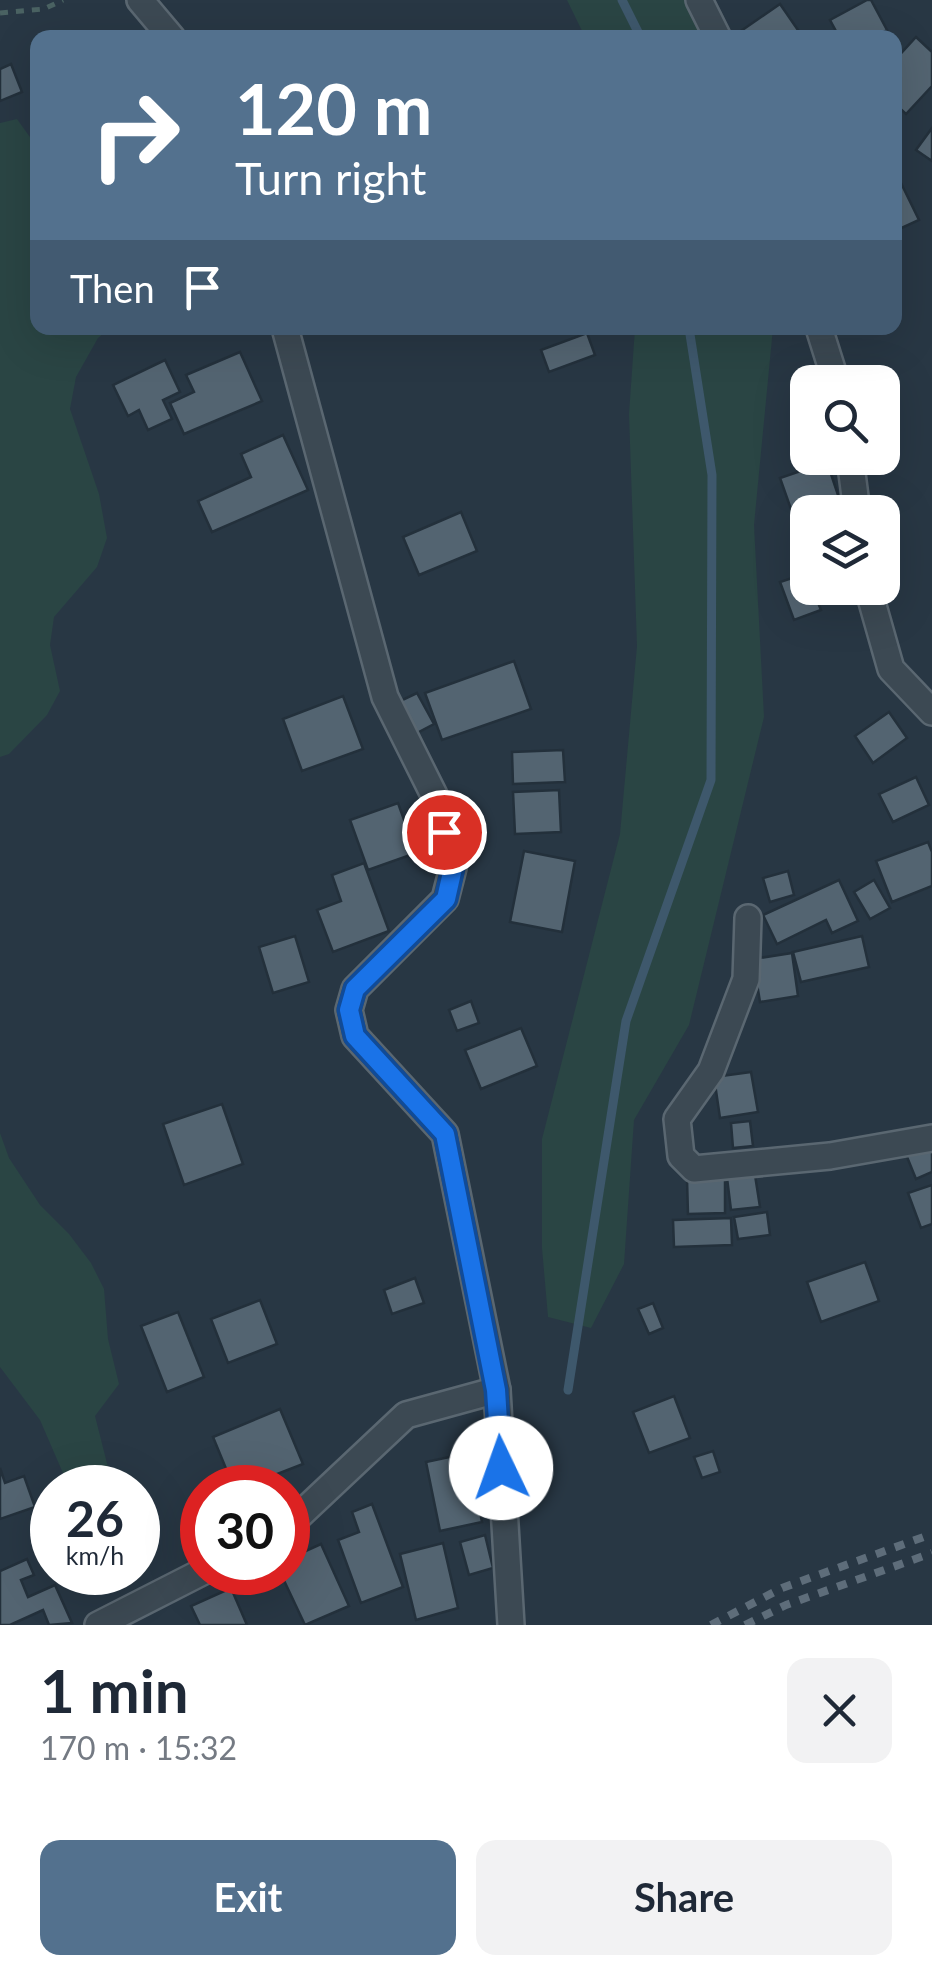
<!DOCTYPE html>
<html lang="en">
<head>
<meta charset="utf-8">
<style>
  body { margin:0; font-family:Lato,sans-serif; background:#f2f2f3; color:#1f2937; height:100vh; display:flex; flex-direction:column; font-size:38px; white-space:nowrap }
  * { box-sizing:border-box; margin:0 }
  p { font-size:32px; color:#747a83 }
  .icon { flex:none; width:55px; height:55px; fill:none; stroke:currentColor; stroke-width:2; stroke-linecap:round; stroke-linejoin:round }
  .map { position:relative; height:1625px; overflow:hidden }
  .panel { display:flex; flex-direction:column; background:#fff; flex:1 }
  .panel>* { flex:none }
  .banner { position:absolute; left:30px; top:30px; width:872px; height:305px; border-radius:20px; box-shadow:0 10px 40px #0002; background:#53718e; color:#fff; overflow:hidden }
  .buttons { position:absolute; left:790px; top:365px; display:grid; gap:20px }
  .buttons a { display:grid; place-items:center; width:110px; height:110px; border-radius:20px; background:#fff; box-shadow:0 10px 40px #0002; font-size:50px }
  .speed { position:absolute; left:30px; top:1465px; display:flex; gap:20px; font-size:50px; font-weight:700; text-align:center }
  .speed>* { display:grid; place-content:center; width:130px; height:130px; border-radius:50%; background:#fff; box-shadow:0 10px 40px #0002; line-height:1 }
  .speed small { font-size:25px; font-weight:400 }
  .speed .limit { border:15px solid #d22; background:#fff; color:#111 }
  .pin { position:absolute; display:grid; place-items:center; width:85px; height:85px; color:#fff; margin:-42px; border:5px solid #fff; border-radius:50%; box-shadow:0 2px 10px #0007 }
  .me { position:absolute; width:110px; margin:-55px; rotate:357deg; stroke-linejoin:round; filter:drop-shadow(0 0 8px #0008) }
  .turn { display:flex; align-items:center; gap:35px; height:210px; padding:0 40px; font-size:45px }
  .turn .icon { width:130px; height:130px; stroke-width:2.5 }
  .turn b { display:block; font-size:70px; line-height:85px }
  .then { display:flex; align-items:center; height:95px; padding:0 40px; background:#0003; gap:20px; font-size:38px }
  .round { display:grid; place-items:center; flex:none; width:105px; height:105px; border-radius:20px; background:#f2f2f3 }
  .summary { display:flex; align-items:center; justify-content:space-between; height:170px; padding:0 40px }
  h1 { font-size:60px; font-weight:700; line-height:75px }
  .action { display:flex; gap:20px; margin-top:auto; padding:20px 40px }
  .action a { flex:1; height:115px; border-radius:20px; background:#53718e; color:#fff; font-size:40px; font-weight:700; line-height:115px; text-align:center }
  .action a+a { background:#f2f2f3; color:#1f2937 }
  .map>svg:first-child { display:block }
  .green { fill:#2a4544 }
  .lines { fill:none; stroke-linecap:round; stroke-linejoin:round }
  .stream { stroke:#3e586c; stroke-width:9 }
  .building { fill:#536471; stroke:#23303b; stroke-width:2.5 }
  .street-casing { stroke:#5a6771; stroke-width:30 }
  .path { stroke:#4a6262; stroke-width:5; stroke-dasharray:8 8; stroke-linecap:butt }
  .street { stroke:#3c4953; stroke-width:25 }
  .rail { stroke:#5e6d7a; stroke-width:8; stroke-dasharray:10 10; stroke-linecap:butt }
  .route-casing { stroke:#114b97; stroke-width:25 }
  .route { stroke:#1a73e8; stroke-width:18 }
</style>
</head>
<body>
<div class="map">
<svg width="932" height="1625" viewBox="0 0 932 1625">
  <rect width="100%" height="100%" fill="#283744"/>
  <g class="green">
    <path d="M567,0H684L705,37H585Z"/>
    <path d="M17,119L37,147L38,328H110L98,338L76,377L70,409L99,494L107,538L97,567L54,617L50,645L60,691L47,715L9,754L0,757V123Z"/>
    <path d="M635,328H773L754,525L764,717L689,1025L634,1120L624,1264L591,1328L548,1317L542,1248V1139L620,834L637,646L629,414Z"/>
    <path d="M0,1133L9,1158L40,1205L69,1234L91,1263L104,1289L108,1339L119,1384L95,1416L113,1487H69L40,1420L0,1367Z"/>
  </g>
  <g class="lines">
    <g class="stream">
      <path d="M622,0L641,38"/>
      <path d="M568,1390L626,1021L711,780L712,475L689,328"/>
    </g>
  </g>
  <g class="building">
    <path d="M867,0H871L887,30L872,38H834L838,35L830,20Z"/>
    <path d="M780,4L800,33L793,38H742L738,33Z"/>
    <path d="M916,37L932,52V86L906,114L895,104V60Z"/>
    <path d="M11,64L22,92L0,101V69Z"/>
    <path d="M932,128V161L916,150Z"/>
    <path d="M899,179L919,220L895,231V181Z"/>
    <path d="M587,333L595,355L549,372L541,350Z"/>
    <path d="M240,352L262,401L184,434L170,403L194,392L186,375Z"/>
    <path d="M165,360L180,392L163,400L172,419L148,430L139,410L128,416L113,385Z"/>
    <path d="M283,435L308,490L212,532L198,501L251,477L241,454Z"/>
    <path d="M827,462L843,510L808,512V523L797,526L780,478Z"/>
    <path d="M461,512L477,551L419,575L403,537Z"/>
    <path d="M807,573L808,588H812L821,610L794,620L780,582Z"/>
    <path d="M514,661L531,709L442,740L425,693Z"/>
    <path d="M417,693L434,724L415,734L398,702Z"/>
    <path d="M343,696L363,749L302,771L283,719Z"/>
    <path d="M889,712L907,738L873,763L855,736Z"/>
    <path d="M563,750L565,782L513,784L512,752Z"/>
    <path d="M916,777L929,805L893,822L879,794Z"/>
    <path d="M559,790L561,832L515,834L513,792Z"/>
    <path d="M398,803L416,853L368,870L350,820Z"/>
    <path d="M928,842L932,852V886L892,902L876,861Z"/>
    <path d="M524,851L575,861L562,932L510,922Z"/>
    <path d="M364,863L389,931L333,952L317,910L341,901L332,875Z"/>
    <path d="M788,871L794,895L770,902L763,878Z"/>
    <path d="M839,880L858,921L832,933L826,920L777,944L763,915Z"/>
    <path d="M874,880L890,908L870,919L854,892Z"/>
    <path d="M295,936L309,982L273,993L259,947Z"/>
    <path d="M862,936L869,967L801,982L793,952Z"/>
    <path d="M792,953L798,996L760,1002L753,959Z"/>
    <path d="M471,1001L479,1023L457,1031L449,1010Z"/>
    <path d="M521,1028L537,1066L481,1089L465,1050Z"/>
    <path d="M751,1072L758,1112L720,1118L714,1077Z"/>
    <path d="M222,1104L243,1164L184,1185L163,1124Z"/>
    <path d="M750,1121L753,1146L733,1148L731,1123Z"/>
    <path d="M932,1135V1172L916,1179L903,1147Z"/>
    <path d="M755,1175L760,1207L731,1210L727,1178Z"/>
    <path d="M725,1178V1213L688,1214L687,1179Z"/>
    <path d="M932,1185V1224L921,1228L908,1193Z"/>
    <path d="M767,1212L770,1235L738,1239L734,1217Z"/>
    <path d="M731,1218L732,1245L674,1247L673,1220Z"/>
    <path d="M865,1262L879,1301L821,1322L807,1282Z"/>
    <path d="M415,1278L424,1303L392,1314L384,1290Z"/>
    <path d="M260,1300L277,1344L228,1363L211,1319Z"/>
    <path d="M653,1303L663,1328L649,1334L638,1309Z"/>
    <path d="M178,1312L204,1377L167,1392L141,1326Z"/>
    <path d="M674,1396L690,1438L649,1453L633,1412Z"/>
    <path d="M280,1409L303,1464L272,1476L276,1488H234L213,1437Z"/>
    <path d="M713,1451L720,1472L702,1478L694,1457Z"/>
    <path d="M468,1453L482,1522L440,1531L426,1462Z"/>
    <path d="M0,1468L5,1483L24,1476L35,1507L0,1519Z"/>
    <path d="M372,1504L403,1587L361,1603L338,1540L359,1532L352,1512Z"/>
    <path d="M485,1535L493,1568L469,1575L460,1542Z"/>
    <path d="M443,1543L458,1608L416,1620L400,1554Z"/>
    <path d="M321,1544L349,1606L305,1625L280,1572H288V1559Z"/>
    <path d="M27,1559L34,1575L21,1580L28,1597L55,1585L72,1623L49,1625L43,1610L10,1625H0V1571Z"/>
    <path d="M231,1588L247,1625H200L191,1606Z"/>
  </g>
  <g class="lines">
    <defs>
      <g id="street">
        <path d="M140,0L172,38"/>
        <path d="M699,0L718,38"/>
        <path d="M285,328L385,697L434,795L453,868L445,899L355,989L349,1010L355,1036L445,1134L497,1390L406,1415L288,1526"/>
        <path d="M819,328L836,382"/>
        <path d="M850,458L857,512"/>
        <path d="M868,588L891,669L932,712"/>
        <path d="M748,918L746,979L711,1071L677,1119L681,1156L694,1169L830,1156L932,1138"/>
        <path d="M497,1390L511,1625"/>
        <path d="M98,1625L202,1572"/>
      </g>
    </defs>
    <use href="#street" class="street-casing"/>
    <path class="path" d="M0,13L44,9L63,0"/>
    <use href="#street" class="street"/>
    <g class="rail">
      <path d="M711,1625L782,1588L932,1534"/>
      <path d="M745,1625L786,1605L932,1553"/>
    </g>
  </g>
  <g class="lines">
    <defs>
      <path id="route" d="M444,832L453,868L446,899L355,989L349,1010L355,1036L445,1134L496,1390L501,1468"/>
    </defs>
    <use href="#route" class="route-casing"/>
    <use href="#route" class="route"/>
  </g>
</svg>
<div class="buttons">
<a><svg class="icon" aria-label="search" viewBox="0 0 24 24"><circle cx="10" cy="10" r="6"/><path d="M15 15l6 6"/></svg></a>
<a><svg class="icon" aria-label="layers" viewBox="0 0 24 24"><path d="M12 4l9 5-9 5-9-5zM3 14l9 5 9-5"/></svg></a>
</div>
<div class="speed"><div>26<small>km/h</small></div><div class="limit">30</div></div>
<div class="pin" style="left:444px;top:832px;background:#d93025"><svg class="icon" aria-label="arrive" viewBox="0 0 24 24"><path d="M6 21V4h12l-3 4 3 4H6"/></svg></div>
<svg class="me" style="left:501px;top:1468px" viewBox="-20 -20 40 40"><circle r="19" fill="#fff"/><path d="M0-13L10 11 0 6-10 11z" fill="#1a73e8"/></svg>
<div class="banner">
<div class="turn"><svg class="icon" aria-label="right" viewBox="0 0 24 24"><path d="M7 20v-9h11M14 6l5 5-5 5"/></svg><div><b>120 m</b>Turn right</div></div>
<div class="then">Then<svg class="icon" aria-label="arrive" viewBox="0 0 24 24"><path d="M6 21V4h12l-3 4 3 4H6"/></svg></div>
</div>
</div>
<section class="panel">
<div class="summary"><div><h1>1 min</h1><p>170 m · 15:32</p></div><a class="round"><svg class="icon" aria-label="close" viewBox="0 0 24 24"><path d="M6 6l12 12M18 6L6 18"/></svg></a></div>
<div class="action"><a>Exit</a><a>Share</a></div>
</section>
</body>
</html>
